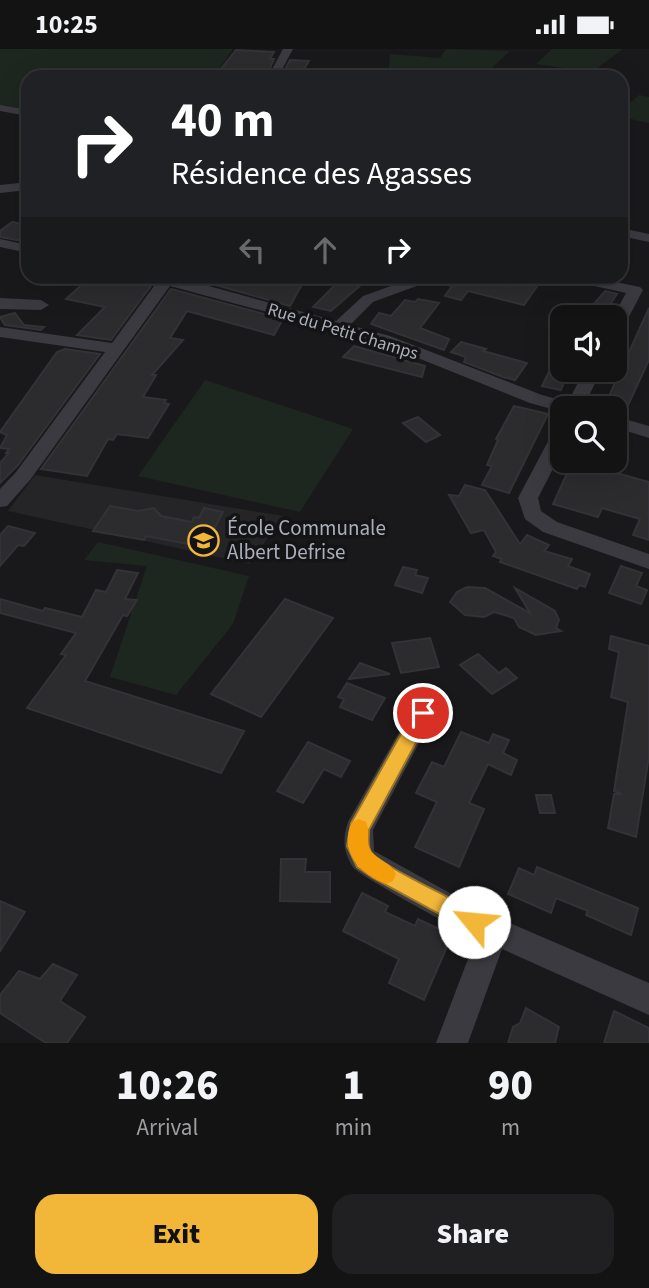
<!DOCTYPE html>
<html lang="en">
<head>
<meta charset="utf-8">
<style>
  body { margin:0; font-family:"Source Sans 3",sans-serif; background:#202022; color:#f1f3f6; height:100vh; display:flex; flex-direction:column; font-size:26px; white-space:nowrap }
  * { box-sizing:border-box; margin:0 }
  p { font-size:23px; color:#9d9ea0 }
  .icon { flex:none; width:38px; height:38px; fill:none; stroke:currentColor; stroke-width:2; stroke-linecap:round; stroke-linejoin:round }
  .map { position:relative; height:994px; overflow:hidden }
  .drawer { display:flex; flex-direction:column; background:#131314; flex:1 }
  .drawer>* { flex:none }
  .hud { position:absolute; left:21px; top:21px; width:607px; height:214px; border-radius:21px; box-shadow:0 7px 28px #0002,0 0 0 2px #323234; background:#202124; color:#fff; overflow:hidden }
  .fabs { position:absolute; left:550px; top:256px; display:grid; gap:14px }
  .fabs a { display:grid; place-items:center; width:77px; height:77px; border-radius:14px; background:#131314; box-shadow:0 7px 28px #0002,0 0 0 2px #323234; font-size:35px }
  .pin { position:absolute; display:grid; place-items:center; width:60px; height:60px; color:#fff; margin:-30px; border:4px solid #fff; border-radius:50%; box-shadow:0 2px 7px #0007 }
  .me { position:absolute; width:77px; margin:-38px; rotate:298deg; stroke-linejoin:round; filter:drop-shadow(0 0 5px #0008) }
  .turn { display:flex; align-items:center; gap:24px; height:147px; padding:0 35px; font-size:32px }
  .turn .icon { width:91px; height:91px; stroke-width:2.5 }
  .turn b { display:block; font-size:49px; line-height:60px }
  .lanes { display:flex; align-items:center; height:66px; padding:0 35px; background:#0003; justify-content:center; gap:35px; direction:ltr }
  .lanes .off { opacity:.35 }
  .eta { display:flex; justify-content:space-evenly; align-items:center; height:119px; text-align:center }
  .eta b { font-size:42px; font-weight:800; line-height:49px }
  .action { display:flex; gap:14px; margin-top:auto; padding:14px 35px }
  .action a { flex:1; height:80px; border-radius:21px; background:#f2b739; color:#111; font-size:28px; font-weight:800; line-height:80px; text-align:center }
  .action a+a { background:#202022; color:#f1f3f6 }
  .status { display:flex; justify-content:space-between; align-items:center; height:49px; padding:0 35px; background:#131314; direction:ltr }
  .status svg { height:19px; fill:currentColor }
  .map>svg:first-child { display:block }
  .built { fill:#252528 }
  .green { fill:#1e2620 }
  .building { fill:#2c2c2f; stroke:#333337; stroke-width:2 }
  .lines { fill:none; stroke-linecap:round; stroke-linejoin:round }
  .minor { fill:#3a3a40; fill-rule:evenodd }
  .route { fill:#f2b739; stroke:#9d7725; stroke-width:2 }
  .slow { fill:#f59e0b }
  .labels { text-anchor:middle; stroke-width:7; stroke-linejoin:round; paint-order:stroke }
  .far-street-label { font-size:18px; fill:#abafba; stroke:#141416 }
  .poi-label { font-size:21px; fill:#abafba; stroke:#141416; text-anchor:start }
</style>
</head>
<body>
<div class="status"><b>10:25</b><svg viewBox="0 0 49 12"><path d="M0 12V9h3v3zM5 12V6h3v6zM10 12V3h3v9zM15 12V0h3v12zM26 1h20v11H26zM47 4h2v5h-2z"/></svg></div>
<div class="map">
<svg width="649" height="994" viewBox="0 0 649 994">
  <rect width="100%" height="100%" fill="#19191b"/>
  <path class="built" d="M35,426L283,467L250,515L8,462Z"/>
  <g class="green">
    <path d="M0,0H233L213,28H28V64L0,59Z"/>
    <path d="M446,0L510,2L483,27L447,24L444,28H388L390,5L440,9Z"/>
    <path d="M552,0H623L592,23L536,15Z"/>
    <path d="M639,46L649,48V74L621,68V62Z"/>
    <path d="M205,331L353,380L300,463L138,427Z"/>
    <path d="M98,493L249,527L233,575L176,646L110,628L147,517L84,511Z"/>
  </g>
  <g class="building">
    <path d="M236,1L274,3L270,10H274L266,28L216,26Z"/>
    <path d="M290,11L309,12L299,28H281Z"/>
    <path d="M12,173L28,176V193L0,188V182Z"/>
    <path d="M124,228L145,229L153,234L111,291L77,286L105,258L66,250L86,232L95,233L99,230L116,234Z"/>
    <path d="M204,228H306L290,257L202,232Z"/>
    <path d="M343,228H370L331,262L313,258Z"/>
    <path d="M444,228H484L481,231L510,237L517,228L540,233L524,256L468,242L461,251L445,247L452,237L442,235Z"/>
    <path d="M171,240L283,270L274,286L187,262L170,289L183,291L152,326H156L143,348L166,351L164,354L169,355L148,389L117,385L113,391L108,390L87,427L41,420Z"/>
    <path d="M605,242L617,245L607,260L592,257Z"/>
    <path d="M418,250L439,254L420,279L449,290L444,301L371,275L379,264L391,267L405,251L415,253Z"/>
    <path d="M649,259V311L623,367L614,365V359L605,356Z"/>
    <path d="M15,264L24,276L44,278L41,281L5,276L0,268Z"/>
    <path d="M461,293L486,300L483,302L527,314L515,331L503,328L464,313L466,308L451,303Z"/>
    <path d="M562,296V327L566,328L561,341L542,337Z"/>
    <path d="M354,297L425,317L422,328L343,308Z"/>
    <path d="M65,300L100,305L18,416L0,434V414L9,404H6L9,400L0,399L7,386L0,383L57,303Z"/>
    <path d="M514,357L548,365L509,444L482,436L492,417L487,416L498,391L496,390Z"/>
    <path d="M418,368L440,386L426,393L403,374Z"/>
    <path d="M573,411H617L613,423L649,433V491L633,486L640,470L602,459L598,468L553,455Z"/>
    <path d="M465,436L485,441L520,495L527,486L549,496L544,502L572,510L568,517L590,525L585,538L579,536L577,540L500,513L502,510L493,507L496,503L484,481L471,484L449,446L459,447Z"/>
    <path d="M110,457L138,462L154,459L161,467L192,473L194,468L199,469L204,459L223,463L204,498L146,487L144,491L93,482Z"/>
    <path d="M8,477L35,484L24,497L18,496L0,517V486Z"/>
    <path d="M621,517L642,524L636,537L647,541L641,555L609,544Z"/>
    <path d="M403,518L417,521L415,526L428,529L422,544L395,536Z"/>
    <path d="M117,521L138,524L125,550L137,551L127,567L123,566L85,632L244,682L221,724L27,659L66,606L61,605L76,584L0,564V550L43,562L45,559L82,568L96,541L106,543Z"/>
    <path d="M467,538L485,539L530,564L515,539L555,562L559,571L556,579L561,582L536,586L519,578L514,569L494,563L484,568L465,566L450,553L457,543Z"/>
    <path d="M285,550L333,569L261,668L211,645Z"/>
    <path d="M611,587L649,597V707L636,788L608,779L614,745H622L614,742L628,653L611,648L619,603L609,600Z"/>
    <path d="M430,589L439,618L401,624L392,594Z"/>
    <path d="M478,605L499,624L506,619L517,629L492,645L460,616Z"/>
    <path d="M360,614L390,625L349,630Z"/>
    <path d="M347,634L385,649L372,671L340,658L344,650L338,648Z"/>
    <path d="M461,683L489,694L493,685L509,691L503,704L517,711L511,726L488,715L469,754L484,760L459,818L415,798L437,753L416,744L432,713L444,718Z"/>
    <path d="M308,693L350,712L341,728L324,720L303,754L277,742Z"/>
    <path d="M536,746H551L555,764H540Z"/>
    <path d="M281,810H306L305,823H330V853L280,852Z"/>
    <path d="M537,818L638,859L631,886L586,866L588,862L556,849L551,864L508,845L519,819L534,826Z"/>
    <path d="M362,844L388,857L385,863L415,877L418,870L452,886L424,951L389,934L399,910L343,882Z"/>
    <path d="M0,852L25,863L0,902Z"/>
    <path d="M53,915L77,926L60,952L85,968L67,994H46L0,964V946L19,922L40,930Z"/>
    <path d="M526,959L559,978L555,994H508L513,978L520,974Z"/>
    <path d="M614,962L649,979V994H604Z"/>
  </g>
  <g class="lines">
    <g class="minor">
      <path d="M283,0H293L278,28H268Z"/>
      <path d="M0,56L28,61V67L0,62Z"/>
      <path d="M28,133V141L0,144V136Z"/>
      <path d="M621,179L649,185V193L621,187Z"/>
      <path d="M0,190L28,196V204L0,198Z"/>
      <path d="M147,228H176L336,272L363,247L416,228H435L433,231L373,253L350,276L390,287L542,346L568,353L585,320H602L583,359H562V363L530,354L378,293L170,237L30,431L7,457L0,458V440L16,423L105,303L0,288V278L112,294L157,233Z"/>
      <path d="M565,228H591L640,238L643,241L622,281L614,286L613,268L626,244L567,231Z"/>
      <path d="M0,249L41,251L49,256L41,261L0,260Z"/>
      <path d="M614,367L649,377V389L614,378Z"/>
      <path d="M562,378V402L538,449L541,462L557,473L649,505V520L543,483L525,470L518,449L553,383Z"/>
      <path d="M423,654L432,657L435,664L373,781L374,802L484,863L649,934V966L502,900L468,994H436L476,889C459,881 359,827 353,818C343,803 342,787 349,771L414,657Z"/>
    </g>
  </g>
  <path class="route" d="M423,656L429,658L432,664L369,781C369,788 367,797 371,803C383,818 461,854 482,865L485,873L482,881L474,884L373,829L357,818L347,797L351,774L416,658Z"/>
  <path class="slow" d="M359,770L366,773C371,782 365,793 371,802C378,812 391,813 396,825L393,832L386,835C360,825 338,802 352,773Z"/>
  <defs>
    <symbol id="school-ring" viewBox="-11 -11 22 22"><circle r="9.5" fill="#141416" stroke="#f2b739" stroke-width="1.5"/><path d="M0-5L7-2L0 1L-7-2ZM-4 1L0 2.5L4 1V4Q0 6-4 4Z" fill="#f2b739"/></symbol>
  </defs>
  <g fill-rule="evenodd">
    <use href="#school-ring" x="186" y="474" width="35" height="35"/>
  </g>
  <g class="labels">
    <g class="far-street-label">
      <text transform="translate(343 282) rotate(17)" y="6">Rue du Petit Champs</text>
    </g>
    <g class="poi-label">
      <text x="227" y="486">École Communale<tspan x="227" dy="24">Albert Defrise</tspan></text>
    </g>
  </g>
</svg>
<div class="fabs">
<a><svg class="icon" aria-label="sound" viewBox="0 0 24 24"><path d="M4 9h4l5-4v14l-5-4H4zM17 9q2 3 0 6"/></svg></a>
<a><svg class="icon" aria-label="search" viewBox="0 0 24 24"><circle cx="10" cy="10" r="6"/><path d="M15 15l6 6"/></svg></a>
</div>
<div class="pin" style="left:423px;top:664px;background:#d93025"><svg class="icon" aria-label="arrive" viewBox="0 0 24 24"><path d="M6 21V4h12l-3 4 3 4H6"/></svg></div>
<svg class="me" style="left:474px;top:873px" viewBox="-20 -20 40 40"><circle r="19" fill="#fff"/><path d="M0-13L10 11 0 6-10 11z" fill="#f2b739"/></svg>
<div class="hud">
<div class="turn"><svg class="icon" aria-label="right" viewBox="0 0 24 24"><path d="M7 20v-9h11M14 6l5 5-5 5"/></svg><div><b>40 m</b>Résidence des Agasses</div></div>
<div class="lanes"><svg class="icon off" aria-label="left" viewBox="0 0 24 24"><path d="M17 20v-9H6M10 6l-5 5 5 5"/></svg><svg class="icon off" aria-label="ahead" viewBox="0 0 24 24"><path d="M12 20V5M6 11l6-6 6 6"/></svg><svg class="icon" aria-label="right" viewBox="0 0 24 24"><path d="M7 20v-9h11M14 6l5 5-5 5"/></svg></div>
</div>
</div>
<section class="drawer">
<div class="eta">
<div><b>10:26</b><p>Arrival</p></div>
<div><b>1</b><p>min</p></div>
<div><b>90</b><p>m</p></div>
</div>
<div class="action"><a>Exit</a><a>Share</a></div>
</section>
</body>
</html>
